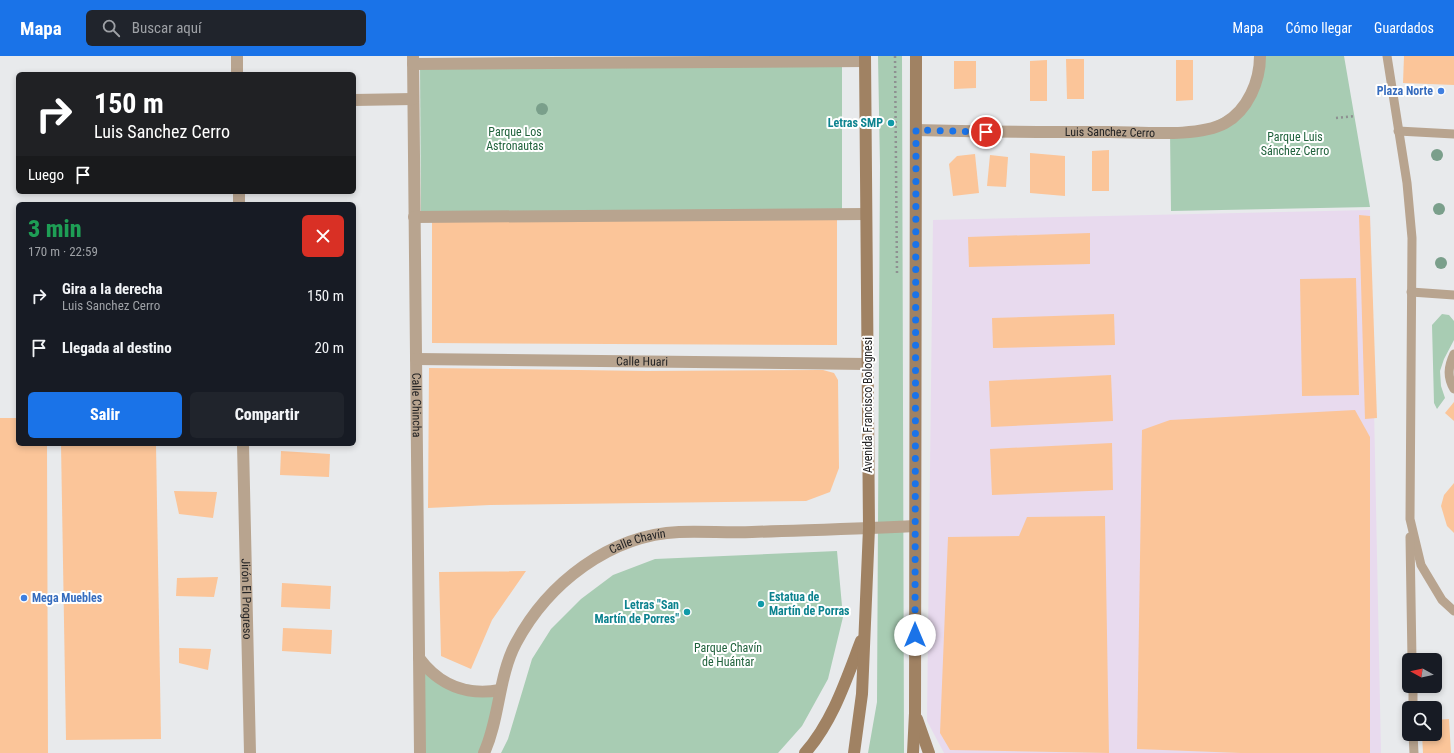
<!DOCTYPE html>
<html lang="es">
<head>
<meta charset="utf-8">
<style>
  body { margin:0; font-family:"Roboto Condensed",sans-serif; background:#20242c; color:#f1f3f6; height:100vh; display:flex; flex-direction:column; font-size:15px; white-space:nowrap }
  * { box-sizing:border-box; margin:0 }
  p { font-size:13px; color:#9ea1a6 }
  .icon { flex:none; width:22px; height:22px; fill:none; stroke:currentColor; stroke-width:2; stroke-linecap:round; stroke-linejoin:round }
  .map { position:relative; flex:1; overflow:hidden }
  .panel { position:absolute; left:16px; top:146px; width:340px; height:244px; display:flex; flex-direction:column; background:#171b24; border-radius:6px; box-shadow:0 2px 6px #0003 }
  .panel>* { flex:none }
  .hud { position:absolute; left:16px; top:16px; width:340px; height:122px; border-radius:6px; box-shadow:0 2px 6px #0003; background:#202124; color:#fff; overflow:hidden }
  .needle { width:26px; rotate:278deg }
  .buttons { position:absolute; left:1402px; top:597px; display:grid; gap:8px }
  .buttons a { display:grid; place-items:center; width:40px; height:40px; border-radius:6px; background:#171b24; box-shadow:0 2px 6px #0003; font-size:20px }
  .pin { position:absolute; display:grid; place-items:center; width:34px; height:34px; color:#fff; margin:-17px; border:2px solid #fff; border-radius:50%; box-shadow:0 1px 4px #0007 }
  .me { position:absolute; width:44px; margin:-22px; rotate:0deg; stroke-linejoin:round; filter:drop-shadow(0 0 3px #0008) }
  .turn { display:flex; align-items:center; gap:14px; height:84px; padding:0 12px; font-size:18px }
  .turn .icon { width:52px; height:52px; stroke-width:2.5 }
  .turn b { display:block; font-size:28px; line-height:34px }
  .then { display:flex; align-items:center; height:38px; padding:0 12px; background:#0003; gap:8px; font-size:15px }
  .round { display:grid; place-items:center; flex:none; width:42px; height:42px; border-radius:6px; background:#20242c }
  .overview { display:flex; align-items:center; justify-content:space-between; height:68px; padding:0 12px }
  h1 { font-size:24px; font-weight:800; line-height:30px; color:#1e9e55 }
  .primary-button { display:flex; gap:8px; margin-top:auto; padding:8px 12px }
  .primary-button a { flex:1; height:46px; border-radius:6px; background:#1a73e8; color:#fff; font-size:16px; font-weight:800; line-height:46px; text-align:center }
  .primary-button a+a { background:#20242c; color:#f1f3f6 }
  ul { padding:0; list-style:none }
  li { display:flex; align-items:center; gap:12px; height:52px; padding:0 12px }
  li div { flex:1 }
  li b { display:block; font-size:15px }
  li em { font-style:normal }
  header { display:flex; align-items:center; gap:24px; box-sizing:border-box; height:56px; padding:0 20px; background:#1a73e8; color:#fff }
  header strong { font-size:19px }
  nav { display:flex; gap:22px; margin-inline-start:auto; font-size:14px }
  .search { width:280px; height:36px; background:#20242c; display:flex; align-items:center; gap:10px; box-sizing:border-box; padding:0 14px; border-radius:6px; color:#9ea1a6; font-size:15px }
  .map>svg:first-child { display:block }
  .industrial { fill:#e8daee }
  .green { fill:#a8ccb3 }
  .building { fill:#fbc599 }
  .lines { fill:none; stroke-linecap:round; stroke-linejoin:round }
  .path { stroke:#8e9091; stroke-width:2.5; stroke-dasharray:2 3; stroke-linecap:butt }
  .service { stroke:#b8a48f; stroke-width:9 }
  .minor { stroke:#b8a48f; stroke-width:12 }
  .secondary { stroke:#a08263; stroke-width:12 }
  .tree { fill:#7a9f8b }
  .route { stroke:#1a73e8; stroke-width:7; stroke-dasharray:0 12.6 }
  .shop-dot { fill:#3f7fe0; stroke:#fff; stroke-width:1.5 }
  .culture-dot { fill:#0f9aa8; stroke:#fff; stroke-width:1.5 }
  .labels { text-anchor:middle; stroke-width:4; stroke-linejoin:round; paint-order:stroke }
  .shop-label { font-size:12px; font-weight:bold; fill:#366cbe; stroke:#fff; text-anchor:end }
  .culture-label { font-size:12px; font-weight:bold; fill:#0d838f; stroke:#fff; text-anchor:end }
  .park-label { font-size:12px; fill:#20623c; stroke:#fff }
  .street-label { font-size:12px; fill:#242425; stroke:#fff }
</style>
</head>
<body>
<header>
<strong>Mapa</strong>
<div class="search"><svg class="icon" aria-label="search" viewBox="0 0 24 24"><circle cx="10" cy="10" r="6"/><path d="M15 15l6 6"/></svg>Buscar aquí</div>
<nav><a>Mapa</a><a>Cómo llegar</a><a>Guardados</a></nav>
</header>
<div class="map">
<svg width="1454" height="697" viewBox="0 0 1454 697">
  <rect width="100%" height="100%" fill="#e8eaec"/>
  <path class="industrial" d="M1370,154L1381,697H944L927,665L933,164Z"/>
  <g class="green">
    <path d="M878,0H902L904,697H868L877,646L880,110Z"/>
    <path d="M1260,0H1344L1370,151L1171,155L1170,76L1197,75L1243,51Z"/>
    <path d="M842,8V155L421,158L420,10Z"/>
    <path d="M1442,258L1449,259L1454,265V284L1444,303L1440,315L1441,330L1445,342L1437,353L1434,347L1432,269Z"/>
    <path d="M837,495L843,561L828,623L802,670L778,697H501L508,683L532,603L551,573L581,543L613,519L655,503Z"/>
    <path d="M419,605L441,624L500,634L484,697H420Z"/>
  </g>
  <g class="building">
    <path d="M1404,0H1454V29L1403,27Z"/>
    <path d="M1066,3H1084V43H1067Z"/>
    <path d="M1047,4V45H1030V5Z"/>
    <path d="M1176,4H1193V44L1176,45Z"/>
    <path d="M954,5H976V32L954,33Z"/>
    <path d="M1109,94V135H1092V95Z"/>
    <path d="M1030,97L1065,100V140L1030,137Z"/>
    <path d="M975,98L979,137L953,140L949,108L957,100Z"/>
    <path d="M990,99L1008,101L1006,131L987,130Z"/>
    <path d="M1359,159L1370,160L1377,362L1365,363Z"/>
    <path d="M837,163V289L432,287V166Z"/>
    <path d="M1090,177V208L969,211L968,181Z"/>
    <path d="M1356,222L1359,339L1302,340L1300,223Z"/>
    <path d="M1114,258L1115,289L993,292L992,262Z"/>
    <path d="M429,312L647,315L823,314L834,317L838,324L839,412L830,436L806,445L490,449L428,452Z"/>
    <path d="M1111,319L1113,365L991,371L989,325Z"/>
    <path d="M1454,346V365L1445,357Z"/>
    <path d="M1355,354L1370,381V697H1241L1137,693L1142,374L1170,364Z"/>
    <path d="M0,362H18V388H47L48,697H0Z"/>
    <path d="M1112,387L1113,434L992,439L990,393Z"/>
    <path d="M61,388H156L161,683L66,684Z"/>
    <path d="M281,395L330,398L329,421L280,419Z"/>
    <path d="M1454,427V477L1447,470L1441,450L1444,439Z"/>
    <path d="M174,435L217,436L213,462L179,458Z"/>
    <path d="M1105,460L1109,697L950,694L940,677L948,481L1019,480L1027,461Z"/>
    <path d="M526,515L492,564L471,613L441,600L439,516Z"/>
    <path d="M218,521L214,541L176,540L177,522Z"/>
    <path d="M282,527L331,530L330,553L281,551Z"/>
    <path d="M283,572L332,574L331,598L282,595Z"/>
    <path d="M179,592L211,593L208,614L179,607Z"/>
    <path d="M1449,663L1451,697H1423L1422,678H1435V664Z"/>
  </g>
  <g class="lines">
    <g class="path">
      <path d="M895,0L897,217"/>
      <path d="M1336,62L1355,60"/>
    </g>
    <g class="service">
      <path d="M1387,0L1407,127L1412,182L1410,463L1421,509L1442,544L1454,555"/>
      <path d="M1398,75L1454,78"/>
      <path d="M1411,236L1454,239"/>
      <path d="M1454,298C1448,311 1447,321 1454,333"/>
      <path d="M1410,481L1412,604"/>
      <path d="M1413,630V652"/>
      <path d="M1413,678L1414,697"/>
    </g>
    <g class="minor">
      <path d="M237,0V18"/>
      <path id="s1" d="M413,0L420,697"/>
      <path d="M413,8L865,5"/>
      <path d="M354,44L413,43"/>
      <path id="s2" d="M916,74C981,76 1046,76 1110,76C1142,76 1198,82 1225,67C1248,54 1260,25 1260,0"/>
      <path d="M239,136V148"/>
      <path d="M414,161L866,158"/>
      <path id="s3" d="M416,303L867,308"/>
      <path id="s4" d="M243,388L250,697"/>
      <path d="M419,602C439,629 467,640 500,634"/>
      <path id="s5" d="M484,697C500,662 498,621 516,587C548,527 610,479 679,476C703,475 728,477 752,476C806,474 861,473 915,470"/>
    </g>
    <g class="secondary">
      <path d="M917,663L929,697"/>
      <path d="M805,697C833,665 846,624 861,585"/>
      <path d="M854,697L862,638L869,472L865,0"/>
      <path d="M913,697L915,657L916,0"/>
    </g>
  </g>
  <g class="tree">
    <circle cx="542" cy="53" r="6"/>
    <circle cx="1437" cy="99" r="6"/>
    <circle cx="1439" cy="153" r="6"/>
    <circle cx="1441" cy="207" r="6"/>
  </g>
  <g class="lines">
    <path class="route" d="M915,579L916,74L986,76"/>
  </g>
  <g class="shop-dot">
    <circle cx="1441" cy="35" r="4"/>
    <circle cx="24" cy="542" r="4"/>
  </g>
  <g class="culture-dot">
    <circle cx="891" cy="67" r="4"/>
    <circle cx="761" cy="548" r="4"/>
    <circle cx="687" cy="556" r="4"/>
  </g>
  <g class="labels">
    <g class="shop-label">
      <text x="1433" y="39">Plaza Norte</text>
      <text x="32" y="546" text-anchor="start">Mega Muebles</text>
    </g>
    <g class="culture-label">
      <text x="883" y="71">Letras SMP</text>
      <text x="769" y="545" text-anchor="start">Estatua de<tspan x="769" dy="14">Martín de Porras</tspan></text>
      <text x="679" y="553">Letras "San<tspan x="679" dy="14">Martín de Porres"</tspan></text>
    </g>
    <g class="park-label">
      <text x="515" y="80">Parque Los<tspan x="515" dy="14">Astronautas</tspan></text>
      <text x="1295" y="85">Parque Luis<tspan x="1295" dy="14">Sánchez Cerro</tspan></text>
      <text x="728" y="596">Parque Chavín<tspan x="728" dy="14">de Huántar</tspan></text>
    </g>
    <g class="street-label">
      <text dy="4" stroke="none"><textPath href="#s2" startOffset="194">Luis Sanchez Cerro</textPath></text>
      <text dy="4" stroke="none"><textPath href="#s3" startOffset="226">Calle Huari</textPath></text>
      <text dy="4" stroke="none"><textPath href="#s1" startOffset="349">Calle Chincha</textPath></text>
      <text transform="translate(868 349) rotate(-90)" y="4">Avenida Francisco Bolognesi</text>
      <text dy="4" stroke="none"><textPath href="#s5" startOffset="278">Calle Chavín</textPath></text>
      <text dy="4" stroke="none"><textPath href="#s4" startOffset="155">Jirón El Progreso</textPath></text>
    </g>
  </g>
</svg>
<div class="buttons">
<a><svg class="needle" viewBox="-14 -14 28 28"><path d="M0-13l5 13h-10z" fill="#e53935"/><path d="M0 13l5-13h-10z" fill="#9ea1a6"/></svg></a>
<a><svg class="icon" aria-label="search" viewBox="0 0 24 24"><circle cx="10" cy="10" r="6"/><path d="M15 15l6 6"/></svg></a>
</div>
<div class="pin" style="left:986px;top:76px;background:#d93025"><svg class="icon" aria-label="arrive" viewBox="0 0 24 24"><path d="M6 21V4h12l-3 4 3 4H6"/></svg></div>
<svg class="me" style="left:915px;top:579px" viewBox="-20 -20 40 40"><circle r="19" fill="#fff"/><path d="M0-13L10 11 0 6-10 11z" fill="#1a73e8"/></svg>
<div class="hud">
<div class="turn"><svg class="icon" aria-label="right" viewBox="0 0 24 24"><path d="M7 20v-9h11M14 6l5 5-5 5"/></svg><div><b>150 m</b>Luis Sanchez Cerro</div></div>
<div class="then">Luego<svg class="icon" aria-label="arrive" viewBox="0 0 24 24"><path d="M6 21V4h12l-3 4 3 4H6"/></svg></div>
</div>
<section class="panel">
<div class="overview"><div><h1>3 min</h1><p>170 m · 22:59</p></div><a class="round" style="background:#d93025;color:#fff"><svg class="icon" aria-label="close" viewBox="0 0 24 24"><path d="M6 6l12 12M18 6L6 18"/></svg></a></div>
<ul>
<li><svg class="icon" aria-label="right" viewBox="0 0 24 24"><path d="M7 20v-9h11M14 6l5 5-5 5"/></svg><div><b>Gira a la derecha</b><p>Luis Sanchez Cerro</p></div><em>150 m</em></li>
<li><svg class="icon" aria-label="arrive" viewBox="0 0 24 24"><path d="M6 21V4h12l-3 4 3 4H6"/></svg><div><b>Llegada al destino</b></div><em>20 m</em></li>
</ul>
<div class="primary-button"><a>Salir</a><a>Compartir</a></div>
</section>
</div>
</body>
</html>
